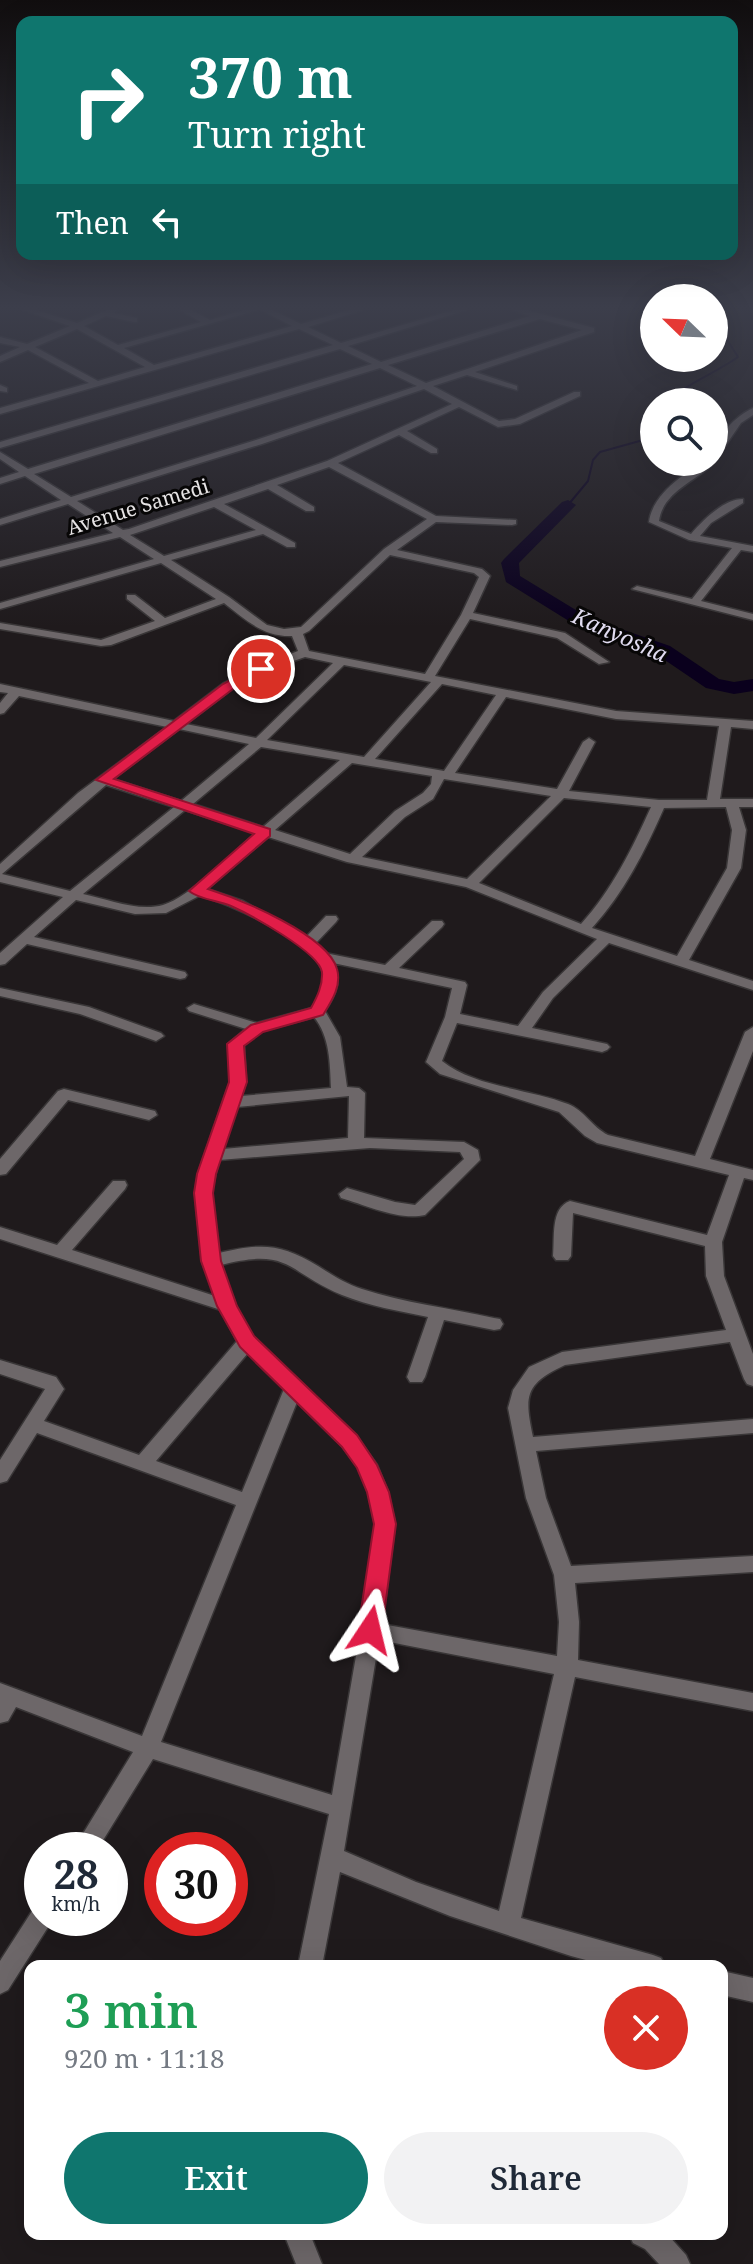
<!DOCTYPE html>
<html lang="en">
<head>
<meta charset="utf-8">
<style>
  body { margin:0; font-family:"Noto Serif",serif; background:#f2f2f3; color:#1f2937; height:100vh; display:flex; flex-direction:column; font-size:30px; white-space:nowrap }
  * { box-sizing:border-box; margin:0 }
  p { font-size:26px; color:#747a83 }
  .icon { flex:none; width:44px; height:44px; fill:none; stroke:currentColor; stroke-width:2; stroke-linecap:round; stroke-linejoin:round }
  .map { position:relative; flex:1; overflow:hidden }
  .details { position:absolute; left:24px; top:1960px; width:704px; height:280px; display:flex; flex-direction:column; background:#fff; border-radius:16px; box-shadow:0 8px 32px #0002 }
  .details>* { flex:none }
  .hud { position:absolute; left:16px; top:16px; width:722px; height:244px; border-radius:16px; box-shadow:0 8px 32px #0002; background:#0f766e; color:#fff; overflow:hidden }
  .needle { width:52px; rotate:293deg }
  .fabs { position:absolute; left:640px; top:284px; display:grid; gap:16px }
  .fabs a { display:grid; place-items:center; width:88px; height:88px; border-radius:50%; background:#fff; box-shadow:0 8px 32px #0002; font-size:40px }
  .speed { position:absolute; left:24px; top:1832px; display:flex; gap:16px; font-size:40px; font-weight:700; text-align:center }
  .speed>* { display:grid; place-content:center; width:104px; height:104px; border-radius:50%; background:#fff; box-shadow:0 8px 32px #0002; line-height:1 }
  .speed small { font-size:20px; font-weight:400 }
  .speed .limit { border:12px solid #d22; background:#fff; color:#111 }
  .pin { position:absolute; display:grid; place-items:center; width:68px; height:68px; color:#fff; margin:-34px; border:4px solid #fff; border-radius:50%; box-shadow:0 2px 8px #0007 }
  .me { position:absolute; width:88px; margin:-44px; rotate:10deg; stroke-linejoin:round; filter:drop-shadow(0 0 6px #0008) }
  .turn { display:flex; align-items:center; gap:28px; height:168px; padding:0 40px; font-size:36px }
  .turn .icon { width:104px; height:104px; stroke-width:2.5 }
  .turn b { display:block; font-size:56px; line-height:68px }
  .then { display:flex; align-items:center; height:76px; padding:0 40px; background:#0003; gap:16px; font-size:30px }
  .round { display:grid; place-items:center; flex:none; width:84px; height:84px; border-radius:42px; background:#f2f2f3 }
  .headline { display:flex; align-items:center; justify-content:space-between; height:136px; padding:0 40px }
  h1 { font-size:48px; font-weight:600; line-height:60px; color:#1e9e55 }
  .button { display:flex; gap:16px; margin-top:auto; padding:16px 40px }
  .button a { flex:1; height:92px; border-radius:48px; background:#0f766e; color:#fff; font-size:32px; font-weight:600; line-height:92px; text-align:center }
  .button a+a { background:#f2f2f3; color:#1f2937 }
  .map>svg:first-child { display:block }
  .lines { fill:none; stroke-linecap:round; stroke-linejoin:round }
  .stream { stroke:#0a001d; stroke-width:2 }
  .river { fill:#0a001d; fill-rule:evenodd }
  .minor-casing { stroke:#393637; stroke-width:3 }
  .minor { fill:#6d6769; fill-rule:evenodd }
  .route { fill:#e11d48; stroke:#92132f; stroke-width:2 }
  .labels { text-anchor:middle; stroke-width:6; stroke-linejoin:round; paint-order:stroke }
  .far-street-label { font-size:20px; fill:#e6e3e4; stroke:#070606 }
  .far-water-label { font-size:22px; font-style:italic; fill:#e1dcf1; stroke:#070606 }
</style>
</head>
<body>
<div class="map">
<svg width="753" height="2264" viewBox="0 0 753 2264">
  <rect width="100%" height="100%" fill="#1f1a1c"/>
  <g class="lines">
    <g class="stream">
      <path d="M666,402C687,383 714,374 738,357L719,327L716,310"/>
      <path d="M568,505L588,481L593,460L600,452L654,437"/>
    </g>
    <path class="river" d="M568,500L576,505L519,563L520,576L589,618L670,646L719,679L734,682L753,679V691L734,694L706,688L656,654L577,626L506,582L501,563L504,559L562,502Z"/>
    <defs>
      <g id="minor">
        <path d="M23,310H36L77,323L107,310H118L114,313L137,318V322H134L106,316L84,326L118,345L201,322L180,310H191L210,320L244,310H258L124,348L154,365L292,326L261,310H272L301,324L349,310H363L308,327L341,343L454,310H467L348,346L381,362L530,316L512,310H526L594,328V332L475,372L517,386V390L467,375L433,386L499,421L515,419L574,392H580V396L520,424L498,427L459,407L407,431L437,449V453H431L399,435L338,463L436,516L516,520V524L512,525L436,522L397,550L482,569L490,576L473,613L565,633L609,662L599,664L557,638L470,619L435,676L616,711L753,721V729L731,727L720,799H753V807H739L746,830L741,868L689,960L753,981V990L609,943L553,998L532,1028L607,1044L610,1047L607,1050L602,1052L457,1023L442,1061C474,1087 530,1089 568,1104C584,1110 592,1127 608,1135L695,1156L745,1032L753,1027V1051L710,1159L753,1170V1180L744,1178L722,1242L724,1276L753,1354V1386L747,1384L744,1379L730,1342L565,1365C525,1384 524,1395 533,1437L753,1419V1433L536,1451L546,1498L571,1566L753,1556V1572L575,1583L579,1622L578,1660L753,1693V1711L575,1677L521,1918L653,1955L661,1958L665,1966H608L571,1956L450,1916L340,1872L322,1966H298L329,1814L153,1759L97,1850H73L133,1752L16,1707L8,1721L0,1723V1683L142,1736L236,1505L37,1433L7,1481L0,1483V1460L45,1389L0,1374V1360L56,1377L64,1389L44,1421L139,1455L237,1341L221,1310L0,1239V1227L57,1245L113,1181H125L127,1185L125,1189L72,1250L215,1296L202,1261L195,1193L198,1174L230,1082L228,1044L246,1029L189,1011L187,1008L194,1004L257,1023L312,1008C318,998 326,986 323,973C317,944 227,901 199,896L166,913L135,914L76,900L34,937L185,972L187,975L185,978L180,979L27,944L5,964L0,965V953L63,897L0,882V864L78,793L167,727L19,696L4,713L0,714V703L8,693L0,692V684L174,721L224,683L257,667L298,651L292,636C263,637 246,620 224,603L111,645L101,646L0,629V623L101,640L155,621L127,599V595H135L165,618L216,599L161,563L0,609V603L154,559L120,537L0,567V561L113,533L68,504L0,525V519L61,500L25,476L0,484V478L19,472L0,459V452L28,469L372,364L340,349L0,448V442L333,345L299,329L0,414V408L89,383L28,350L0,362V356L20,347L0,343V337L27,344L70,326ZM540,319L582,330L426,383L388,365ZM77,329L145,367L98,381L35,347ZM380,368L417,386L256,440L71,497L34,474ZM424,389L452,404L327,461L129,529L123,530L77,501L262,444ZM329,467L427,519L384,549L301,627L284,629L267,625L229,597L171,560L263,534L287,547H295V543L224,504L268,489L306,511H314V507L277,485ZM214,507L256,530L164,556L130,535ZM390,555L474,573L479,577L461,615L425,674L309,651L303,634L309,631ZM305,657L333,663L256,738L186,724L232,689L265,671ZM344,665L431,682L364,757L267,740ZM442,684L496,695L444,771L375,759ZM506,697L616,719L719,726L707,800H659L569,791L595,742L589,738L583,742L557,789L455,773ZM179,729L249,744L181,801L113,779ZM261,747L340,760L263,827L193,804ZM352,763L432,776L431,784L423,793L395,811L350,854L275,830ZM444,779L551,796L467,879L362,857L405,817L433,799ZM106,785L174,807L70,891L2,874ZM564,798L651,807C632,849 612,890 581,924L479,883ZM726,807L732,830L727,868L677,956L592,928C624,893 645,851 664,808ZM185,810L256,833C234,852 190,897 163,905C138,912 107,899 83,894ZM268,837L347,862L466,887L597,939L543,992L518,1026L460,1014L467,985L465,982L399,968L442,927L444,924L442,921H432L385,965L325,953L315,944L336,922L338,919L336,916H326L306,937L243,901L207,889ZM333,963L452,988L445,1017L426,1062L440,1074L559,1112L585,1136L597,1143L729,1175L707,1235L570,1201C550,1208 555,1238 553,1256L556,1260H568L571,1256L573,1213L705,1246L706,1276L726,1330L562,1352L529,1367L513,1390L508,1408L526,1498L554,1575L559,1622L557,1656L382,1624L395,1524L388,1492L377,1465L356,1436L253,1338L236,1306L221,1265C291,1247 286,1272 342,1295C369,1306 399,1311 428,1317L407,1377L410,1382H422L425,1377L444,1320L494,1330L500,1329L503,1324L500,1319L494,1318C450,1308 404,1303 362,1289C346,1284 332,1275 318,1266C281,1243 260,1243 219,1253L211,1193L219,1160L370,1148L460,1152L464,1159L415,1205L395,1202L347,1188L339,1194L341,1198C366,1205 399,1221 425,1215L480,1160L478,1150L464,1142L364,1138L365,1093L359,1088L347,1087L340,1037L325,1011C335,996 343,980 333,963ZM314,1017C330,1037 330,1063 331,1088L241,1096L246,1082L244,1045L262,1031ZM349,1096L348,1138L223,1149L237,1107ZM248,1353L284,1389L242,1492L156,1461ZM297,1402L342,1446L359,1468L368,1492L375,1524L371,1569L332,1795L161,1742ZM379,1640L554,1674L499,1911L416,1882L344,1851Z"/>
        <path d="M0,385L7,388V392L0,391Z"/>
        <path d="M753,408V415L741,423L717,458L714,459C714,438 735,416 753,408Z"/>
        <path d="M714,461L715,462C697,481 663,491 659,521L691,534C703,520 724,499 743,499V503L711,523L700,536L753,546V552L741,550L701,601L753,614V620L632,589L637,586L692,599L732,548L689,540L649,522C652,494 690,466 714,461Z"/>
        <path d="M0,988L89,1007L161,1033L164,1036L156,1041L80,1014L0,996Z"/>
        <path d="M64,1089L155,1111L157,1115L149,1120L68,1100L6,1174L0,1175V1159L58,1091Z"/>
        <path d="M42,1905V1918H53L50,1924L8,1990L0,1994V1961L34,1908Z"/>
        <path d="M722,1971L753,1978V2002L722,1995Z"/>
        <path d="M284,2234H310L322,2264H296Z"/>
        <path d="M629,2234H667L686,2255L690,2264H659L645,2249L633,2243Z"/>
      </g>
    </defs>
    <use href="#minor" class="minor-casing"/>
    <use href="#minor" class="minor"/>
  </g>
  <linearGradient id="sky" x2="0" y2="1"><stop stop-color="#110e0f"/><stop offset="0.49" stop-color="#3c3e4b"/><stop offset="1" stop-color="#3c3e4b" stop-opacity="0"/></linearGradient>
  <rect width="753" height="627" fill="url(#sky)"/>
  <path class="route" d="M256,666L267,669L233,689L114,779L270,829V836L208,889C240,899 328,935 337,969C342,986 331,1002 323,1015L263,1032L244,1046L247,1082L216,1174L213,1193L221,1261L237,1306L254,1336L357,1435L377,1465L389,1492L396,1524L382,1630L378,1637L370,1639L361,1637L358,1630L374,1524L367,1492L357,1468L342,1447L240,1347L217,1306L201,1261L194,1193L197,1174L229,1082L227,1044L251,1025L311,1008C317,997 323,985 322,972C319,952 249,914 231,906C217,900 200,900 189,891L254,834L96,780L223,684Z"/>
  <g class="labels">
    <g class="far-street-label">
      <text transform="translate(138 507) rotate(-17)" y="7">Avenue Samedi</text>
    </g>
    <g class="far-water-label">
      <text transform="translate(620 635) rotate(24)" y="8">Kanyosha</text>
    </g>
  </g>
</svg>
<div class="fabs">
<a><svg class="needle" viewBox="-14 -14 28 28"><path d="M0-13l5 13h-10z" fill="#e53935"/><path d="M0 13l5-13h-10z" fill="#747a83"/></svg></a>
<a><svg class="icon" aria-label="search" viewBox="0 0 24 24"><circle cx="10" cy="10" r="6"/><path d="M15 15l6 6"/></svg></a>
</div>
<div class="speed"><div>28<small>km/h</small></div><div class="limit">30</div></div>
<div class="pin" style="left:261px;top:669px;background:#d93025"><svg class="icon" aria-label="arrive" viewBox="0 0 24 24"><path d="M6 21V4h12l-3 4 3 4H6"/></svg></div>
<svg class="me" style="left:370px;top:1630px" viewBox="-20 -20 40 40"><path d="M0-17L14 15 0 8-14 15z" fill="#e11d48" stroke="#fff" stroke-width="4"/></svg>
<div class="hud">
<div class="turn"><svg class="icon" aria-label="right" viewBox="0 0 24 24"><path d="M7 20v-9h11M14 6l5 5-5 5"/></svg><div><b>370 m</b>Turn right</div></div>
<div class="then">Then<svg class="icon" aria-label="left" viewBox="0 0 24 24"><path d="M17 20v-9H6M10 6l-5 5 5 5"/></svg></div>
</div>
<section class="details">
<div class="headline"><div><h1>3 min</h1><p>920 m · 11:18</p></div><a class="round" style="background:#d93025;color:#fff"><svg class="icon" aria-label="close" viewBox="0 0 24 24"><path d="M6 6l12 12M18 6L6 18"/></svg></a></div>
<div class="button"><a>Exit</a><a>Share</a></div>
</section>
</div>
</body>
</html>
